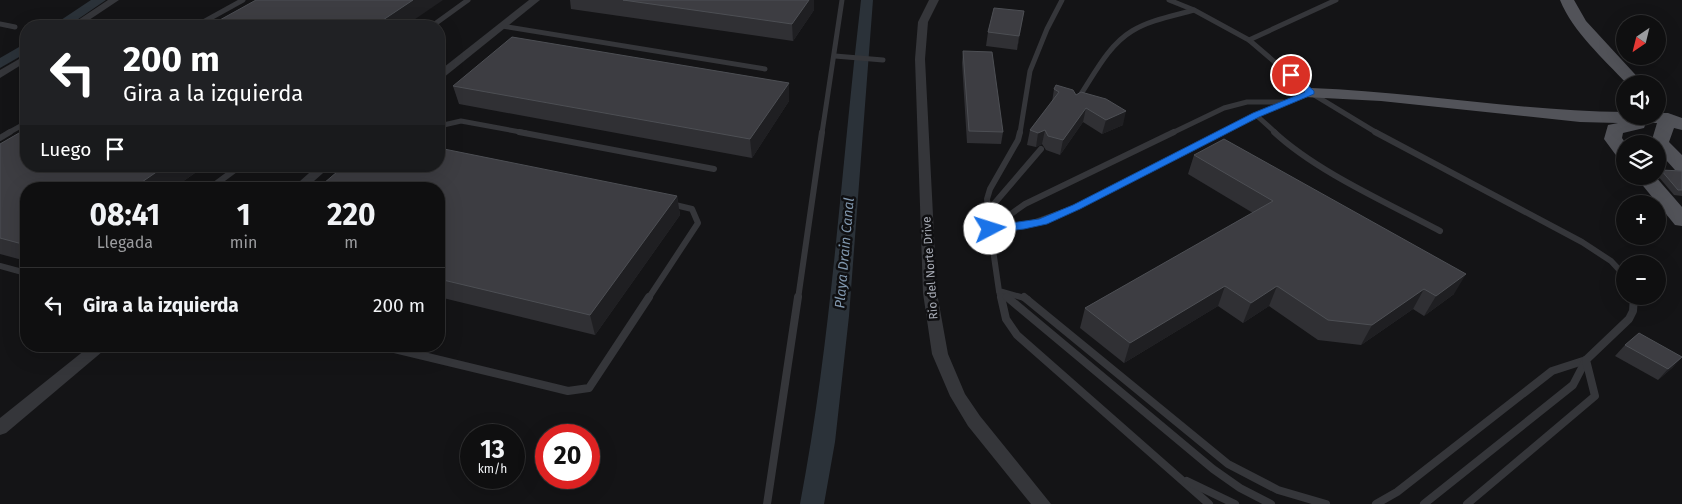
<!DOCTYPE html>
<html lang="es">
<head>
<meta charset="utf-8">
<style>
  body { margin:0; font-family:"Fira Sans",sans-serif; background:#181819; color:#f1f3f6; height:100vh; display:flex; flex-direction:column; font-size:19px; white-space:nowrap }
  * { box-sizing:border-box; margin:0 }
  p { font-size:16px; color:#9b9c9f }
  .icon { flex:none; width:28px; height:28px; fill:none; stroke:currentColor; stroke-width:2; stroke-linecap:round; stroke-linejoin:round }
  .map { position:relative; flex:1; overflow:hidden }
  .panel { position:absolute; left:20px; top:182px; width:425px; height:170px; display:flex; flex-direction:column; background:#0f0f10; border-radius:20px; box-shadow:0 5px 20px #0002,0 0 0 1px #2f2f30 }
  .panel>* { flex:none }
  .top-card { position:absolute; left:20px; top:20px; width:425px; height:152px; border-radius:20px; box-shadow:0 5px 20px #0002,0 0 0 1px #2f2f30; background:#202124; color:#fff; overflow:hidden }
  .needle { width:32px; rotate:215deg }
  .fabs { position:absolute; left:1616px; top:15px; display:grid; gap:10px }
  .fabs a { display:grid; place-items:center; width:50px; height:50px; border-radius:50%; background:#0f0f10; box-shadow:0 5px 20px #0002,0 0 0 1px #2f2f30; font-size:25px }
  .speed { position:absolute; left:460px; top:424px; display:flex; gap:10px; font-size:25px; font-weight:700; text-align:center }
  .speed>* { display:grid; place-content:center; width:65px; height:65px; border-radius:50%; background:#0f0f10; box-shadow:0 5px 20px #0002,0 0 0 1px #2f2f30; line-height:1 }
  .speed small { font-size:12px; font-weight:400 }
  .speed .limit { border:8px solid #d22; background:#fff; color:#111 }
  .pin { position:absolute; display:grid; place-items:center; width:42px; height:42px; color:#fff; margin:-21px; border:2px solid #fff; border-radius:50%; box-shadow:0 1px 5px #0007 }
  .me { position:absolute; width:55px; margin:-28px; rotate:85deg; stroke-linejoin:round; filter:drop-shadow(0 0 4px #0008) }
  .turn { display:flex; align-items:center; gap:18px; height:105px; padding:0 20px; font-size:22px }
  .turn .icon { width:65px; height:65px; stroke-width:2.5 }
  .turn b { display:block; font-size:35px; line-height:42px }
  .then { display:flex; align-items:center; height:48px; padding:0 20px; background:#0003; gap:10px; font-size:19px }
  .eta { display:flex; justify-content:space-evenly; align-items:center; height:85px; text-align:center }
  .eta b { font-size:30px; font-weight:700; line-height:35px }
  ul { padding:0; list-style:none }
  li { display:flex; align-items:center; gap:15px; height:75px; padding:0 20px; border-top:1px solid #2f2f30 }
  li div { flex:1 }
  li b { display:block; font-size:19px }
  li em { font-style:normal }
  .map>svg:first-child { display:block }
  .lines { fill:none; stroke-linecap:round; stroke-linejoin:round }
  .canal { fill:#2b3239; fill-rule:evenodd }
  .service-far2 { stroke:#35363a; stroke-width:5 }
  .service-far1 { stroke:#35363a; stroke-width:6 }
  .service { stroke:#35363a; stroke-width:8 }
  .minor { fill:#35363a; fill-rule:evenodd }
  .primary { fill:#525359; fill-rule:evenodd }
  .wall { fill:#303034 }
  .shaded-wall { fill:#1f1f22 }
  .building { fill:#3d3d42; stroke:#4d4f54 }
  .route { fill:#1a73e8; stroke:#114b97 }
  .labels { text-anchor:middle; stroke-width:5; stroke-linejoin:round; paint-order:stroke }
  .street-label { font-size:12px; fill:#a7abb5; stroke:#0f0f11 }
  .water-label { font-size:14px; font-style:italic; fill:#8097ae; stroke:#0f0f11 }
</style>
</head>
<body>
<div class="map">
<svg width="1682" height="504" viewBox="0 0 1682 504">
  <rect width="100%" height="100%" fill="#141416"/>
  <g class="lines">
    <g class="canal">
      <path d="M91,0H106L68,26H52Z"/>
      <path d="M861,0H873L849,316L835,442L824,504H800C832,337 841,168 861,0Z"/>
      <path d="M26,43V53L0,68V58Z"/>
    </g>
    <g class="service-far2">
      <path d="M1169,0L1194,10L1249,40L1311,93L1377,133"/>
      <path d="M0,24L15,27"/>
      <path d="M196,26L243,0"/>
      <path d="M432,26L468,0"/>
      <path d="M502,26L765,69"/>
      <path d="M1249,40L1336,0"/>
      <path d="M835,56L883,60"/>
      <path d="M1077,100C1093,77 1107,46 1132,31C1150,20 1173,16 1194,10"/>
      <path d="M1256,115L1276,133"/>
      <path d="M439,126L461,121L526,133"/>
      <path d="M8,133L26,123"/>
      <path d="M822,133L842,0"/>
      <path d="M1020,133L1030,71L1047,29L1062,0"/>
      <path d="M1172,133L1224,108L1247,102H1283"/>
      <path d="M1220,133L1256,115L1311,93"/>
    </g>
    <g class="service-far1">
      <path d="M519,132L714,169"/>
      <path d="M1020,132L1018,140L990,189L987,199L990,229L1024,226L1077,207L1223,132"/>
      <path d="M1274,132C1317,172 1388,203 1440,231"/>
      <path d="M1375,132L1582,242L1611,261L1625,276"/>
      <path d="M0,138L10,132"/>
      <path d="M209,189L240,166"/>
      <path d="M987,212L1041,149"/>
      <path d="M0,266L26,273"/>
      <path d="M999,291L1001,299"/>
      <path d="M1002,293L1009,299"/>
      <path d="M648,299L698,223L692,209L671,204"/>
      <path d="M798,299L822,132"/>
      <path d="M1028,299L999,291L990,229L1025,204L1174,132"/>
      <path d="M1634,299V296"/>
    </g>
    <g class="service">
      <path d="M1001,297L1006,319L1017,335L1209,504"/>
      <path d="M1007,297L1213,469L1240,488L1271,504"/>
      <path d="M1024,297L1228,464L1278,490L1326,504"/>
      <path d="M382,346L568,391L589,388L649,297"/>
      <path d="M1187,481L1235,504"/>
      <path d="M767,504L798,297"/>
      <path d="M1376,504L1397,492L1552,371L1586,360"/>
      <path d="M1424,504L1573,385L1586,360"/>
      <path d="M1467,504L1595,396L1586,360L1629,319L1633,311L1634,297"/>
    </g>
    <g class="minor">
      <path d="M108,0H119L80,26H69Z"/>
      <path d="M529,0H540L443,78L439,79V71Z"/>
      <path d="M929,0H939L928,22L925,59L937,293L948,354L965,394L980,416L1051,504H1031L968,426L950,396L932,354L923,293L915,59L918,22Z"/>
      <path d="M26,55V62L0,78V70Z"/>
      <path d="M317,166H331L305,189H291Z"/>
      <path d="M90,346H109L6,433L0,435V418Z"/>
    </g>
    <g class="primary">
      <path d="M1560,0H1574L1586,21L1644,84H1627C1603,58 1573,32 1560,0Z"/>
      <path d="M1311,88C1416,92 1520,111 1625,112V116H1658V113H1668L1682,118V130L1674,128L1669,142L1682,155V172L1675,170L1658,151V144L1651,143L1657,123H1646L1644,128L1623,133L1622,138L1626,144L1625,160L1618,158L1604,139L1608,125L1618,123L1580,122L1381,101L1305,97L1303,93L1305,89Z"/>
      <path d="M1635,176H1655L1682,207V226L1675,225Z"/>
    </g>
  </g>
  <g class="wall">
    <path d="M570,0H814V10L793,41L571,9Z"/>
    <path d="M1024,11L1017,50L986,46L988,32Z"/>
    <path d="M963,51L1003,132L1001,144L967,143L962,63Z"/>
    <path d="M453,86L789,101L752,158L459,104Z"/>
    <path d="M1054,89L1076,95L1123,125L1102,134L1083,122L1060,155L1046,150L1042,144L1036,147L1027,145L1030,130L1052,102Z"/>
    <path d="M0,144L26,166H205L172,189H26V261L0,254Z"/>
    <path d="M1194,155L1454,294L1424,316L1413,309L1361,345L1318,340L1269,306L1243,323L1218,306L1124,363L1080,328L1085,308L1253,213L1188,174Z"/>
    <path d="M1661,170L1682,171V196L1674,195L1658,176V174Z"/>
    <path d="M439,189L677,196L680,215L595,335L439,297Z"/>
    <path d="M1625,345L1682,357L1672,368L1658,380L1615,356Z"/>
  </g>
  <g class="shaded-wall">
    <path d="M413,0H443L405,26H374Z"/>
    <path d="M809,0H814V10L793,41L792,24Z"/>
    <path d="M1024,11L1022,25L1017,50L1019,36Z"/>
    <path d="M789,83V101L752,158L750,139Z"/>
    <path d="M1086,108L1083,122L1060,155L1063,140Z"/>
    <path d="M1126,111L1123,125L1102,134L1106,120Z"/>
    <path d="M1045,130L1042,144L1036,147L1038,133Z"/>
    <path d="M165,166H205L172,189H132Z"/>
    <path d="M677,196L680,215L595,335L590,315Z"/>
    <path d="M1466,274L1454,294L1424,316L1436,296Z"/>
    <path d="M1225,286L1218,306L1124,363L1130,343Z"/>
    <path d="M1277,286L1269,306L1243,323L1251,303Z"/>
    <path d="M1424,289L1413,309L1361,345L1372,325Z"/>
    <path d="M1682,357L1672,368L1658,380L1668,369Z"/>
  </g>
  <g class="building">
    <path d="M256,0H413L374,26H209Z"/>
    <path d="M623,0H809L792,24Z"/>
    <path d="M994,8L1024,11L1019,36L988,32Z"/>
    <path d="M512,37L789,83L750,139L453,86Z"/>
    <path d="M963,51L992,52L1003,132L969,131Z"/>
    <path d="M1056,85L1073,90L1076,95L1081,92L1106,99L1126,111L1106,120L1086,108L1063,140L1048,136L1045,130L1038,133L1030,130L1059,92L1054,89Z"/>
    <path d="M26,129V166H165L132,189H26V245L0,238V144Z"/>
    <path d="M1224,139L1466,274L1436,296L1424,289L1372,325L1328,320L1277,286L1251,303L1225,286L1130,343L1085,308L1273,201L1194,155Z"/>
    <path d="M439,148L677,196L590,315L439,279V189H317L344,166H439Z"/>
    <path d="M1661,170L1682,171V190H1678Z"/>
    <path d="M1639,333L1682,357L1668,369L1625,345Z"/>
  </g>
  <path class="route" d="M1288,73H1294L1314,91V94L1259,117L1080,209L1047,224L1024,229L990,233L985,229L990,226L1039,219L1073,205L1253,113L1305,92L1288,77Z"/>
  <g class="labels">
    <g class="street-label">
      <text transform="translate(930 268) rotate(-94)" y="4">Rio del Norte Drive</text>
    </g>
    <g class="water-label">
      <text transform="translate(844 253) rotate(-85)" y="5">Playa Drain Canal</text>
    </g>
  </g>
</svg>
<div class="fabs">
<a><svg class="needle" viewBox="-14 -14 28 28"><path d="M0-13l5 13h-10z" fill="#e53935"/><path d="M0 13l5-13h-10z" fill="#9b9c9f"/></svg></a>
<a><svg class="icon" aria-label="sound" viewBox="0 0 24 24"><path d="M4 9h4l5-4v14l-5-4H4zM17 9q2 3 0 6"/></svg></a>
<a><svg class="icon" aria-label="layers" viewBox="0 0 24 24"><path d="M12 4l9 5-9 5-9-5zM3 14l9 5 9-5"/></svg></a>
<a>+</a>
<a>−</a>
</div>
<div class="speed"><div>13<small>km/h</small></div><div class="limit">20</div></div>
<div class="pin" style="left:1291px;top:75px;background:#d93025"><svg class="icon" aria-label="arrive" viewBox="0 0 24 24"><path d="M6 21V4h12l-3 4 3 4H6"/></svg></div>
<svg class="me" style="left:990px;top:229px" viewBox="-20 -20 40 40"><circle r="19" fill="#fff"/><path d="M0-13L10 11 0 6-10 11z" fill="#1a73e8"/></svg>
<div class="top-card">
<div class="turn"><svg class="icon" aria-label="left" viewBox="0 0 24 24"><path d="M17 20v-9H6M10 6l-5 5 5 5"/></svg><div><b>200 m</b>Gira a la izquierda</div></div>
<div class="then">Luego<svg class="icon" aria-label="arrive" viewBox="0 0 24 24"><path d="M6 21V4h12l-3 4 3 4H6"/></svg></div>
</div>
<section class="panel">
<div class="eta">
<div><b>08:41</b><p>Llegada</p></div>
<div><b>1</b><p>min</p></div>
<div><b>220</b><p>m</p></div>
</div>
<ul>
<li><svg class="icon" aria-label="left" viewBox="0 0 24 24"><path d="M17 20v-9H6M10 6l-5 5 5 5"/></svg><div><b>Gira a la izquierda</b></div><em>200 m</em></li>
</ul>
</section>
</div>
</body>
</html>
